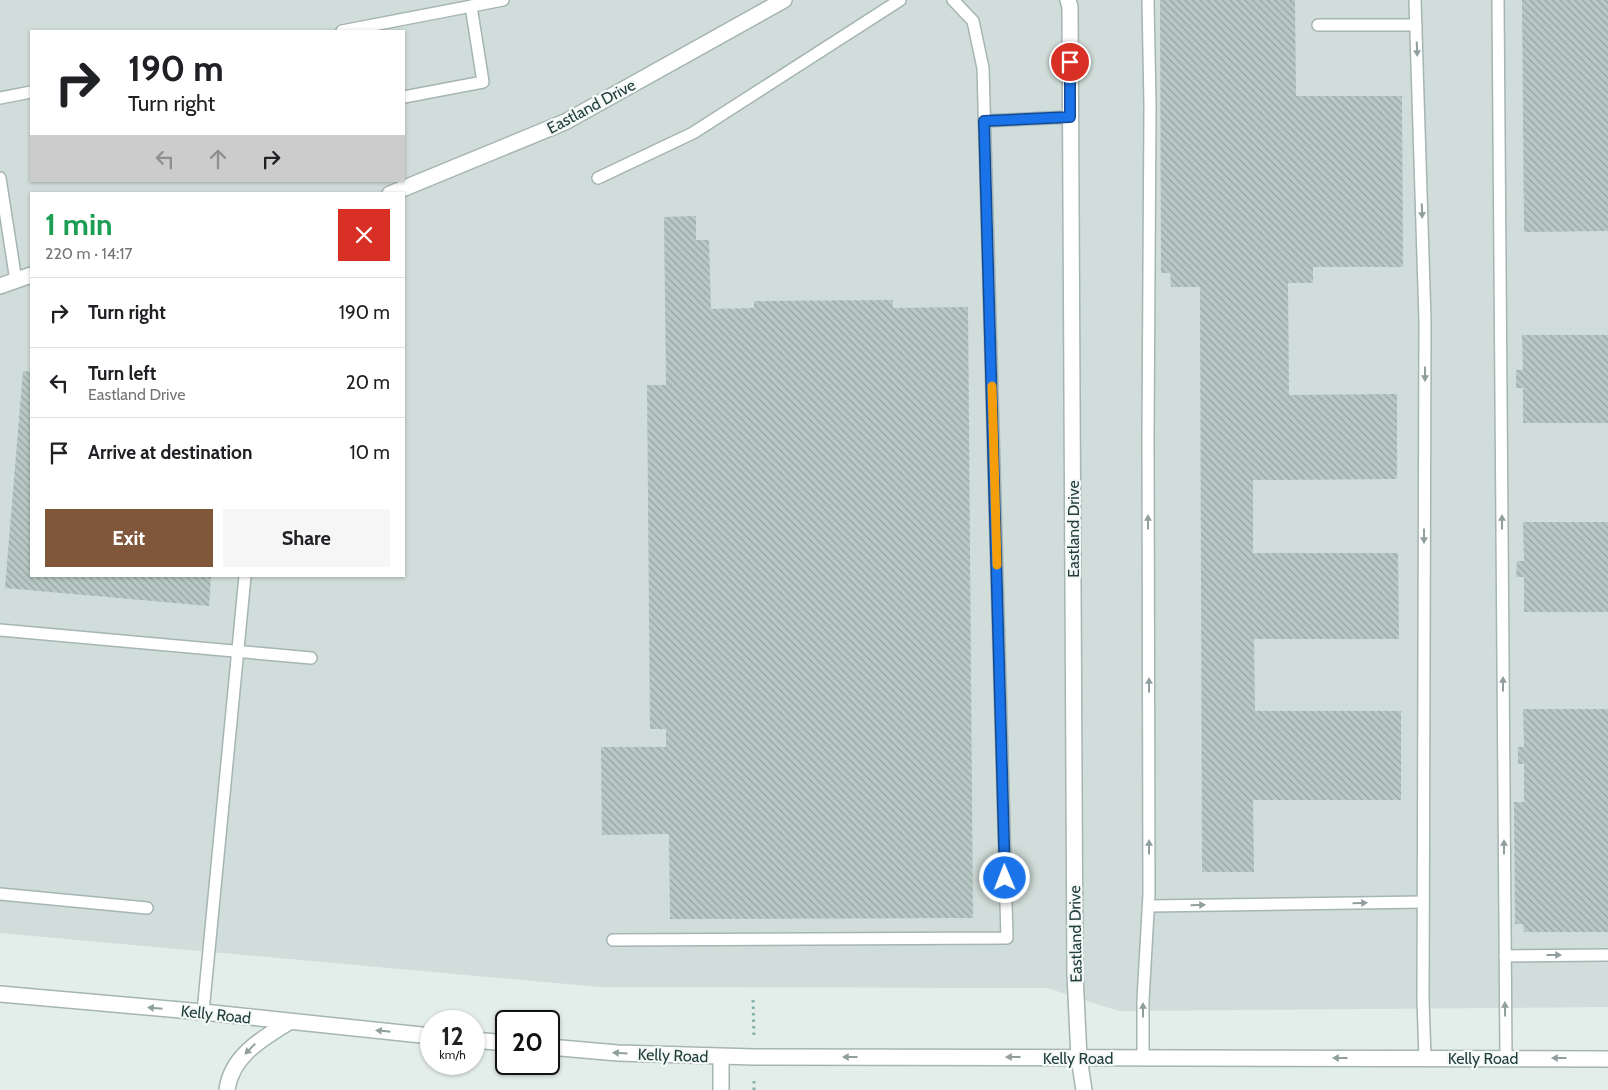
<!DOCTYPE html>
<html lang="en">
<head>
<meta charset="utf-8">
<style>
  body { margin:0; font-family:Cabin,sans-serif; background:#f6f6f6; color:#202124; height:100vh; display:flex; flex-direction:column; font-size:19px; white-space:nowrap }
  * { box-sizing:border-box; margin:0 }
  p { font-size:16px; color:#757577 }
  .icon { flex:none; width:28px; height:28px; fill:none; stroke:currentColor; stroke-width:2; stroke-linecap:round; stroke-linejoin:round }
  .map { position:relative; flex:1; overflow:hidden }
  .panel { position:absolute; left:30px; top:192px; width:375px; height:385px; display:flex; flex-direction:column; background:#fff; border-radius:0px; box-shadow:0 1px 4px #0004 }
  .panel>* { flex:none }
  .guide { position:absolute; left:30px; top:30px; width:375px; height:152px; border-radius:0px; box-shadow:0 1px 4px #0004; background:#fff; color:#202124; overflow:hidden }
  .speed { position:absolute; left:420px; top:1010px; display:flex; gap:10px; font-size:25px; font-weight:700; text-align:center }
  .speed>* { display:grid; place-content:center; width:65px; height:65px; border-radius:50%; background:#fff; box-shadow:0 1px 4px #0004; line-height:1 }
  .speed small { font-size:12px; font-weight:400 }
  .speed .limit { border:2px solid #111; border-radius:8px; background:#fff; color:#111 }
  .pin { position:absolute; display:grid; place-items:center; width:42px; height:42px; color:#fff; margin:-21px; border:2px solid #fff; border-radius:50%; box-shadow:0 1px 5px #0007 }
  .me { position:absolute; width:55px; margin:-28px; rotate:359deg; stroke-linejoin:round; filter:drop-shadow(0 0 4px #0008) }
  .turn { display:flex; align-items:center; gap:18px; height:105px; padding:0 15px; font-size:22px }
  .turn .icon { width:65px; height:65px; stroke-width:2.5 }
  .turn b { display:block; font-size:35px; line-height:42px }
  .lanes { display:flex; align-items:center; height:48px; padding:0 15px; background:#0003; justify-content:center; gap:25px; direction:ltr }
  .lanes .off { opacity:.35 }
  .round { display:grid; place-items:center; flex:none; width:52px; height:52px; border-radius:0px; background:#f6f6f6 }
  .headline { display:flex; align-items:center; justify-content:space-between; height:85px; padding:0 15px }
  h1 { font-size:30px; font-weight:700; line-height:38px; color:#1e9e55 }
  .cta { display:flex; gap:10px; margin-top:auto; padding:10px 15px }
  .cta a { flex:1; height:58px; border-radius:0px; background:#80573b; color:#fff; font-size:20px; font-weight:700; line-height:58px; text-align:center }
  .cta a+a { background:#f6f6f6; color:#202124 }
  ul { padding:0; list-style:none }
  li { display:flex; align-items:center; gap:15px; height:70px; padding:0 15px; border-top:1px solid #e0e0e0 }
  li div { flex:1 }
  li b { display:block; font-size:19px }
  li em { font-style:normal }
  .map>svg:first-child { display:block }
  .built { fill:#d1ddda; fill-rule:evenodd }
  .building { fill:url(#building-back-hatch) }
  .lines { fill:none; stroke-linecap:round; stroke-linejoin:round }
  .service-casing { stroke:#a5b5b2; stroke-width:14 }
  .minor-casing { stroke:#a5b5b2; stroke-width:18 }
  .tertiary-casing { stroke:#a5b5b2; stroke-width:18 }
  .path { stroke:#82b2ab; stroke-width:3; stroke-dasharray:2.5 4; stroke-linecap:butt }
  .service { stroke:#fff; stroke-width:11 }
  .minor { stroke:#fff; stroke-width:15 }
  .tertiary { stroke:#fff; stroke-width:15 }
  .oneway { fill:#909f9e }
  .route-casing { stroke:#114b97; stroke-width:12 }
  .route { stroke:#1a73e8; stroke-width:9 }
  .slow { stroke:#f59e0b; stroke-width:9 }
  .labels { text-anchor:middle; stroke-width:4.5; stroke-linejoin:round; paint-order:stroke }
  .street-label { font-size:16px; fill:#223f3c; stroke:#f4f9f7 }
</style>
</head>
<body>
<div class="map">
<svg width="1608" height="1090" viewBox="0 0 1608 1090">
  <defs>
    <pattern id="building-back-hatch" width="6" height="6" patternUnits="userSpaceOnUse" patternTransform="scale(1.25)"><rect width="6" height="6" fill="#b8c8c4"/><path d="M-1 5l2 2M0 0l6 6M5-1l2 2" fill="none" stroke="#95a4a0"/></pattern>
  </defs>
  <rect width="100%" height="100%" fill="#e3edea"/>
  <path class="built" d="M0,0H1608V1007L1119,1011L1047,988L600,987L0,933ZM31,31H404V181H31ZM31,194H404V576H31Z"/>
  <g class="building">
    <path d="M1160,0H1295L1296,96H1402L1403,267H1313V283H1288L1289,395L1397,394V479L1253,480V553H1398L1399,639H1254L1255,711H1401V800H1253L1254,872H1202L1200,287H1171L1170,273H1161Z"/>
    <path d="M1522,0H1608V231L1524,232Z"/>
    <path d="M696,216V240H709L711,309L754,308V301L893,300V308L968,307L973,918L670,919L669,834L602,835L601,747H666V729H650L647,385H666L664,217Z"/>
    <path d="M1522,335H1608V423H1523V388H1516V370H1523Z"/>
    <path d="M23,371L31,372V576H211L209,606L5,588Z"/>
    <path d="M1523,522H1608V612H1524V577H1516L1517,561H1524Z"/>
    <path d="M1523,709H1608V932H1524L1523,924H1515L1514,802H1524V764H1518V747H1524Z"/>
  </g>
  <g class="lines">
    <defs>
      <g id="service">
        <path d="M1415,0L1425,321L1423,1000L1425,1058"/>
        <path d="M1498,0L1506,1058"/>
        <path d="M1318,25H1416"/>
        <path d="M342,31L503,0"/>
        <path d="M404,97L483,82L471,6"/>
        <path d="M0,98L31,92"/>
        <path d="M984,121L1070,117"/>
        <path d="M0,178L16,281"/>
        <path d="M598,178L693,133L900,0"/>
        <path d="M0,630L311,658"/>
        <path d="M0,894L147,908"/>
        <path d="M1149,906L1423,902"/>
        <path d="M613,940L1007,938L983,68L973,21L953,0"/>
        <path d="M1505,956L1608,955"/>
        <path d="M203,1012L245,576"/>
        <path d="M1143,1058V1000L1149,894L1148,437L1150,105L1148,0"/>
      </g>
      <g id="minor">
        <path d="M1068,0L1070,7L1075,974L1079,1058"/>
        <path d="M390,194L565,122L784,0"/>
        <path d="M0,286L31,275"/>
        <path d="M721,1090V1057"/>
      </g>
      <g id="tertiary">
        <path d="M0,994L203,1012L431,1036"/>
        <path d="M474,1040L506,1043"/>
        <path d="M549,1047L618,1053L754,1057L1608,1059"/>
        <path d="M1079,1058L1084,1090"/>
        <path d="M227,1090C231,1056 263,1038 289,1022"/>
      </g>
    </defs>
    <use href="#service" class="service-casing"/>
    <use href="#minor" class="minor-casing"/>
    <use href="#tertiary" class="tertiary-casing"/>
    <g class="path">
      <path d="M753,1000L754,1037"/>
      <path d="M754,1090V1078"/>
    </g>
    <use href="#service" class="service"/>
    <use href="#minor" class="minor"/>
    <use href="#tertiary" class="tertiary"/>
  </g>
  <defs><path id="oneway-solid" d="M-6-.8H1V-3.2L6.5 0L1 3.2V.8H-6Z" transform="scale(1.25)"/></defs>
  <g class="oneway">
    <use href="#oneway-solid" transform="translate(1417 49) rotate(88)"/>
    <use href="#oneway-solid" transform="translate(1422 211) rotate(88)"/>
    <use href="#oneway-solid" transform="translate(1425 374) rotate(90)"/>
    <use href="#oneway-solid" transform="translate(1148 522) rotate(-90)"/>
    <use href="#oneway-solid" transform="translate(1502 522) rotate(-90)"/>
    <use href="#oneway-solid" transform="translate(1424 536) rotate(90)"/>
    <use href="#oneway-solid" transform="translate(1503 684) rotate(-90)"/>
    <use href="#oneway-solid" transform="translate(1149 685) rotate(-90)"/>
    <use href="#oneway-solid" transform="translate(1149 847) rotate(-90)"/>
    <use href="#oneway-solid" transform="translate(1504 847) rotate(-90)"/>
    <use href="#oneway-solid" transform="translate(1360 903) rotate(-1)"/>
    <use href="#oneway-solid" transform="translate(1198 905) rotate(-1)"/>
    <use href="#oneway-solid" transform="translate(1554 955)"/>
    <use href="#oneway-solid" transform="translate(155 1008) rotate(-175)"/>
    <use href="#oneway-solid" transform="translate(1505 1009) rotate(-91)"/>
    <use href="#oneway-solid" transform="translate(1143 1010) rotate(-90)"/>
    <use href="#oneway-solid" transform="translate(383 1031) rotate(-174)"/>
    <use href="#oneway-solid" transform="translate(250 1049) rotate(134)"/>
    <use href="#oneway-solid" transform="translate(620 1053) rotate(-177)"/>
    <use href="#oneway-solid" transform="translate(850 1057) rotate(-180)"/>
    <use href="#oneway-solid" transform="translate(1013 1057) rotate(-180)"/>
    <use href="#oneway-solid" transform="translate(1340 1058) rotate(180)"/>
    <use href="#oneway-solid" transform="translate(1559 1058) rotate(-180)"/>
  </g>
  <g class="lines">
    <defs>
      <path id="route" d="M1005,878L984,121L1070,117V62"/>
    </defs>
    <use href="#route" class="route-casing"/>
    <use href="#route" class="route"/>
    <path class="slow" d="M992,386L997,565"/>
  </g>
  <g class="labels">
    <g class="street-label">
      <text transform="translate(591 106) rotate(-28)" y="6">Eastland Drive</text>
      <text transform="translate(1073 529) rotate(-90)" y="6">Eastland Drive</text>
      <text transform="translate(1075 934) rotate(-91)" y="6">Eastland Drive</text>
      <text transform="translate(216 1014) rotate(6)" y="6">Kelly Road</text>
      <text transform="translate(673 1055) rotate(2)" y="6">Kelly Road</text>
      <text x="1078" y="1064">Kelly Road</text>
      <text x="1483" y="1064">Kelly Road</text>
    </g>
  </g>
</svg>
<div class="speed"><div>12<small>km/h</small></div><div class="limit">20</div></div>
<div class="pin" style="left:1070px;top:62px;background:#d93025"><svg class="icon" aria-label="arrive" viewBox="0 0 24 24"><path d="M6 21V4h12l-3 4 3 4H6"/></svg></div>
<svg class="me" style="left:1005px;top:878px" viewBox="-20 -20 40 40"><circle r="17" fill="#1a73e8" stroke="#fff" stroke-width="3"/><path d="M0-11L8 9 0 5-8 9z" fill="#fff"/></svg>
<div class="guide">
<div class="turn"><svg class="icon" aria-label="right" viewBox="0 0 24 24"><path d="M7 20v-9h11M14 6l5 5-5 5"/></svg><div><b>190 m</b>Turn right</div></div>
<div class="lanes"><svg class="icon off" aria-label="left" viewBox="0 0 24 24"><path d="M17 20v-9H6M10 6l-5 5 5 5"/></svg><svg class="icon off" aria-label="ahead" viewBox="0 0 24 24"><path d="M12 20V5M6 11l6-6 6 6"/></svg><svg class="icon" aria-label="right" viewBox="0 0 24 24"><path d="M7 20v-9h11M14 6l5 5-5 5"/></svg></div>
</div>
<section class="panel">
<div class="headline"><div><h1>1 min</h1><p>220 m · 14:17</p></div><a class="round" style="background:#d93025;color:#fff"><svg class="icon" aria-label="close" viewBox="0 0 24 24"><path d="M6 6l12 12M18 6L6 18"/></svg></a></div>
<ul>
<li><svg class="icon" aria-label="right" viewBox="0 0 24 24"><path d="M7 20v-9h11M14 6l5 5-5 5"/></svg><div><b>Turn right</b></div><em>190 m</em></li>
<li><svg class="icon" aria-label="left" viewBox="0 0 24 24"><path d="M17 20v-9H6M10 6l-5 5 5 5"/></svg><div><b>Turn left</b><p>Eastland Drive</p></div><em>20 m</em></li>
<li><svg class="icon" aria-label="arrive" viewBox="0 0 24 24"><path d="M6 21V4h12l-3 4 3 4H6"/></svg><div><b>Arrive at destination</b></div><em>10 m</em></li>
</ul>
<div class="cta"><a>Exit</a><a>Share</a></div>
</section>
</div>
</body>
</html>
